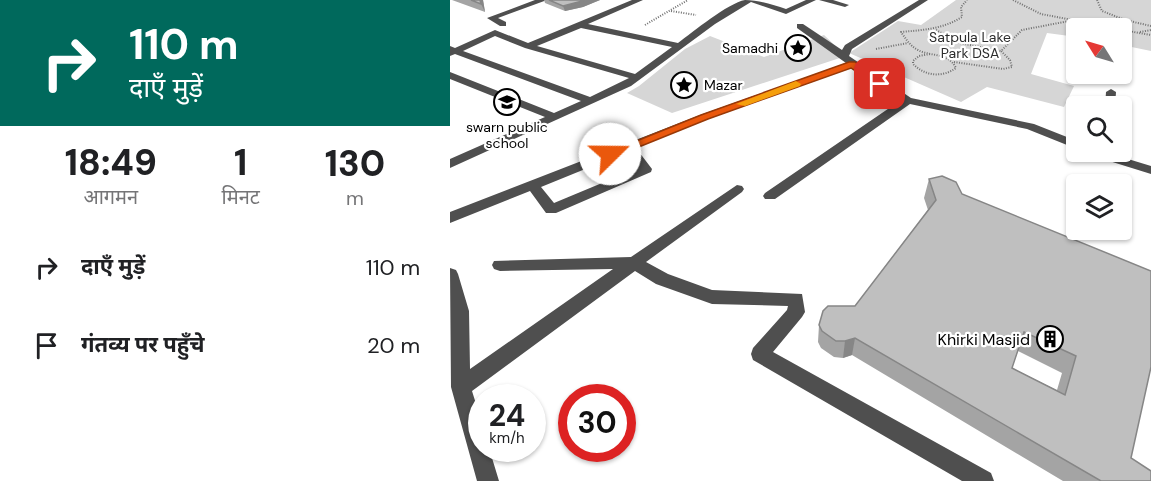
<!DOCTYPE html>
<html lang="hi">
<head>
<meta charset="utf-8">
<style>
  body { margin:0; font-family:"DM Sans","Noto Sans Devanagari",sans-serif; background:#f6f6f6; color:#202124; height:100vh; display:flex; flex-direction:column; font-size:22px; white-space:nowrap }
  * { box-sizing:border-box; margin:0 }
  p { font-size:20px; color:#757577 }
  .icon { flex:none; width:33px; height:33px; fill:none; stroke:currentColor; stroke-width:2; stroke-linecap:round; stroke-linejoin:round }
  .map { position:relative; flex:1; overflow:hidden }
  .sheet { display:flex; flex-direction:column; background:#fff; width:450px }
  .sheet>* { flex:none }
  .banner { background:#00695c; color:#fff; overflow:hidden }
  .needle { width:39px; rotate:307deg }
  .controls { position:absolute; left:616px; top:18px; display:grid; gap:12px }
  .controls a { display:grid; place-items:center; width:66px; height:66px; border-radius:6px; background:#fff; box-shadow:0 2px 4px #0004; font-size:30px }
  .speed { position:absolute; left:18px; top:384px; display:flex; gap:12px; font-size:30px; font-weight:700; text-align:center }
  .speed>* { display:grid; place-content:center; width:78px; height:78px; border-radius:50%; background:#fff; box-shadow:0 2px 4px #0004; line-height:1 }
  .speed small { font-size:15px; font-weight:400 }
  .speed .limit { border:9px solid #d22; background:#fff; color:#111 }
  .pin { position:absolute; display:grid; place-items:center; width:51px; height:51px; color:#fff; margin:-26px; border-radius:12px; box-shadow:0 3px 9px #0006 }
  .me { position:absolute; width:66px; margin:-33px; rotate:68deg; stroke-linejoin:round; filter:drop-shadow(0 0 4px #0008) }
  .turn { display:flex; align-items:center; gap:21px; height:126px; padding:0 30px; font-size:27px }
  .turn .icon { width:78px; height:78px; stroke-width:2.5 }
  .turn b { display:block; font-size:42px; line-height:51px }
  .eta { display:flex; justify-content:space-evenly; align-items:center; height:102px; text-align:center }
  .eta b { font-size:36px; font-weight:800; line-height:42px }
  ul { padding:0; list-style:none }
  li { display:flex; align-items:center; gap:18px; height:78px; padding:0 30px }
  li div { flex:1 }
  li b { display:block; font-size:22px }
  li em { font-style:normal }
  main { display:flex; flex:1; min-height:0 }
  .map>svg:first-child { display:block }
  .green { fill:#d6d6d6 }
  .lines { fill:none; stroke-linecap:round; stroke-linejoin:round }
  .path { stroke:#717171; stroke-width:2; stroke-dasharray:1 1.5; stroke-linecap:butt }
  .minor { fill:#4f4f4f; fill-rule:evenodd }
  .wall { fill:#a4a4a4; fill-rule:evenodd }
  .shaded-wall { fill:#868686 }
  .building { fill:#bfbfbf; stroke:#868686; stroke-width:1.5; fill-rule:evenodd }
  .route { fill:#ea580c; stroke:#983908; stroke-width:1.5 }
  .slow { fill:#f59e0b }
  .labels { text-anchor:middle; stroke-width:4.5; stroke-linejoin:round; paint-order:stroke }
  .far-park-label { font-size:14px; fill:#2d2d2d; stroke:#fff }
  .far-poi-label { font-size:14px; fill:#000; stroke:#fff; text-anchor:end }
  .poi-label { font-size:16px; fill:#000; stroke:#fff; text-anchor:end }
</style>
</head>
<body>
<main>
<section class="sheet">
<div class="banner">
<div class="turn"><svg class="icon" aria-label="right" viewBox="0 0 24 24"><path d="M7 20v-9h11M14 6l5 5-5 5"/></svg><div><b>110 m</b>दाएँ मुड़ें</div></div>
</div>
<div class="eta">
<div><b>18:49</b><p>आगमन</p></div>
<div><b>1</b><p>मिनट</p></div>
<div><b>130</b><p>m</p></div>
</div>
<ul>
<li><svg class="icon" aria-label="right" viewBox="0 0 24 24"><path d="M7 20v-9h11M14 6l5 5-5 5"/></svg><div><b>दाएँ मुड़ें</b></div><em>110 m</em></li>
<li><svg class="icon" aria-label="arrive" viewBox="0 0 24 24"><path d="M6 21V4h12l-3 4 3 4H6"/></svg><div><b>गंतव्य पर पहुँचे</b></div><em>20 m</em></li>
</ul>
</section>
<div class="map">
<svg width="701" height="481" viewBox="0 0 701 481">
  <rect width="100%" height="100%" fill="#fff"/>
  <g class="green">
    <path d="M506,0H701V51L672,45V28H627V37L597,33L581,74L624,86L614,107L537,87L511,102L399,53L448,21L471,25Z"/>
    <path d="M374,35L396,56L222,113L177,93L189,86L235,49L260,36L314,57Z"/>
  </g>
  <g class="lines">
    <g class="path">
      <path d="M563,0L591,14L665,28"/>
      <path d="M647,0L652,11L675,20L701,26"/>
      <path d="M221,11L246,15"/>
      <path d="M195,25L238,0"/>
      <path d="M486,30L510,43L551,51"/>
      <path d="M672,30L701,35"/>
      <path d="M690,32L701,30"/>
      <path d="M426,49L458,43"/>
      <path d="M480,54L469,56L463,61V64C475,76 492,78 506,68C498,52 481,57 468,50C460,46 456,39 451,32C473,30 493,29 512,17L511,7L517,0"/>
      <path d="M504,62L553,69L562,67L560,60L551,51L572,30L619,21"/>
    </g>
    <g class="minor">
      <path d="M85,0H97L48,18L56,22V26H50L37,18Z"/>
      <path d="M182,0H193L138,24L228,43C243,32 278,3 295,0C309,0 323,5 336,9L356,0H366L336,14L301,2L265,24L181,86L0,168V159L95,117L0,79V72L104,113L131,101L5,54L0,56V46L5,48L45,30L78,43ZM131,28L222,47L185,74L87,46ZM45,36L75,48L179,78L140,97L13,51Z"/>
      <path d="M369,0H383L399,5L395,7Z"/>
      <path d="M469,0H478L402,49L399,56L461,98L584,124L627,141V149L577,129L460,104L325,199H315L313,196L315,193L451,100L401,68L258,119L186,148L202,169L201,172L106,213H96L80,191L0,223V212L250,115L396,63L347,28V24H353L392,50L395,45ZM177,152L188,168L104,203L91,187Z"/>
      <path d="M661,89L666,92L665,106H655L656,92Z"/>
      <path d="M638,152H655L701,166V174L640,155Z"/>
      <path d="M287,185L292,186L294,189L292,192L196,262L218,274L262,290L352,294L355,312L352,317L323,352L541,473L544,481H512L303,360L301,354L303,348L337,310L338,306L262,304L206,284L185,271L22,391L32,423V448H39L49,481H27L1,387L0,268L6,270L8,274L19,311L20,369L163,269L50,271L44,269L42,265L44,261L181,257Z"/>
    </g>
  </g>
  <g class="wall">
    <path d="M2,0H33L35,12Z"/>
    <path d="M94,0H150L133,7L115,11L95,3Z"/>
    <path d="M479,179L512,194L701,271L681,458L701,481H613L402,355L393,358L384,357L371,348L368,342L369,325L405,306L478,210L474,198ZM568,351L612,373L607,390L562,368Z"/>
  </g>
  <g class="shaded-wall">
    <path d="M30,0H33L35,12L31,4Z"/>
    <path d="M136,0H150L133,7L115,11L113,6Z"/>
    <path d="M405,338L402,355L393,358L395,341Z"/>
  </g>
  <g class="building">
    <path d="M21,0H30L31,4Z"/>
    <path d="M99,0H136L113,6Z"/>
    <path d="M492,176L506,182L512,194L701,271V367L681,458L701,471V481H651L405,338L395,341H386L372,331L369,325L373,311L378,306H405L486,200L479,179ZM574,332L626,356L615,395L562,368Z"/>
  </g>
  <path class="route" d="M399,62H405L435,84L427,86L401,68L258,119L164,157L160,158L154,154L251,115Z"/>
  <path class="slow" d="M346,81L351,84L350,86L295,106L286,104Z"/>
  <defs>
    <symbol id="sight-ring" viewBox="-11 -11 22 22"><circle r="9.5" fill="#fff" stroke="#000" stroke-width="1.5"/><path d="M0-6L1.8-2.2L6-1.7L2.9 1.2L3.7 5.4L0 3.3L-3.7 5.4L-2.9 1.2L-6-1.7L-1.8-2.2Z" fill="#000"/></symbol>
    <symbol id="school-ring" viewBox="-11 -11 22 22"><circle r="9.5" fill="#fff" stroke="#000" stroke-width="1.5"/><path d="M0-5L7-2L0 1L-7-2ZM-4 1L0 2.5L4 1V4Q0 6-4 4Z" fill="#000"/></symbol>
    <symbol id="building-ring" viewBox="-11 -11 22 22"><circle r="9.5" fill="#fff" stroke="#000" stroke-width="1.5"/><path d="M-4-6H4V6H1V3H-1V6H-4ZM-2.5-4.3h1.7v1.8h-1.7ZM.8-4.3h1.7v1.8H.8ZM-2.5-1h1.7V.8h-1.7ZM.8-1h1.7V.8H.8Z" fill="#000"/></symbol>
  </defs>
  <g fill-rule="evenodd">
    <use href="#sight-ring" x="333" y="33" width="30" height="30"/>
    <use href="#sight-ring" x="219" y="70" width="30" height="30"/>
    <use href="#school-ring" x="42" y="87" width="30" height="30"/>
    <use href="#building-ring" x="585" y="324" width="30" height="30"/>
  </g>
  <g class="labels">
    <g class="far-park-label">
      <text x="520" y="42">Satpula Lake<tspan x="520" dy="16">Park DSA</tspan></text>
    </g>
    <g class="far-poi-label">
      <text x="328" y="53">Samadhi</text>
      <text x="254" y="90" text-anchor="start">Mazar</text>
      <text x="57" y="132" text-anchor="middle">swarn public<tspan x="57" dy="16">school</tspan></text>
    </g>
    <g class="poi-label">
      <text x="580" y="345">Khirki Masjid</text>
    </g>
  </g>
</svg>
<div class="controls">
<a><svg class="needle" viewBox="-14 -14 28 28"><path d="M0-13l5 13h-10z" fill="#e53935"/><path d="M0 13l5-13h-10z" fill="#757577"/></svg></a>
<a><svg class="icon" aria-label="search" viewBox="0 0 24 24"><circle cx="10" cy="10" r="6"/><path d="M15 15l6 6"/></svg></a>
<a><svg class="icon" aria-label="layers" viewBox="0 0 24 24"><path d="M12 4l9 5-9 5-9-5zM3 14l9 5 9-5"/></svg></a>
</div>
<div class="speed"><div>24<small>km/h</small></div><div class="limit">30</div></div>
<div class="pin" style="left:430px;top:84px;background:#d93025"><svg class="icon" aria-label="arrive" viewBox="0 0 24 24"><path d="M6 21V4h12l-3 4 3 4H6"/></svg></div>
<svg class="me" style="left:160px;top:154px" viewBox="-20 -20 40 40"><circle r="19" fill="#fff"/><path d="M0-13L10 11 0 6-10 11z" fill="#ea580c"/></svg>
</div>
</main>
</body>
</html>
